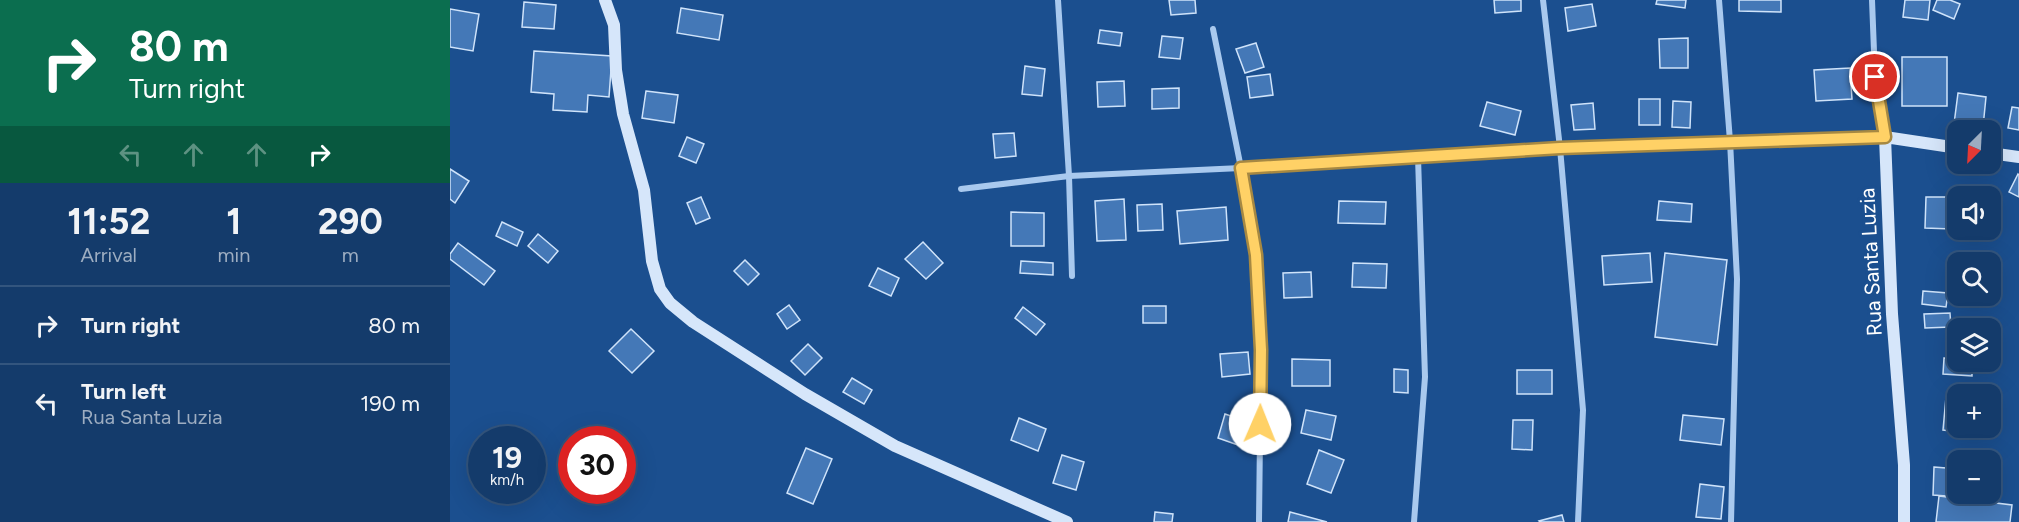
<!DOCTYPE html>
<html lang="en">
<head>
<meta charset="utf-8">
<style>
  body { margin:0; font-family:Figtree,sans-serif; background:#214673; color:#f1f3f6; height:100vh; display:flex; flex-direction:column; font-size:22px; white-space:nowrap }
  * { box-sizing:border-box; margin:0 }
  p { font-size:20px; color:#9dadc1 }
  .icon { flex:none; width:33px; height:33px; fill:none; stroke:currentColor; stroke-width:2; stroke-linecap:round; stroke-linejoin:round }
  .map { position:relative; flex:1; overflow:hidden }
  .panel { display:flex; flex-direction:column; background:#143b6b; width:450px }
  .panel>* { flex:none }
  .top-card { background:#0b6e4f; color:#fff; overflow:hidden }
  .needle { width:39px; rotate:204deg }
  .fabs { position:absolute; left:1497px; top:120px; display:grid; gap:12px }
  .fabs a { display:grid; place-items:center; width:54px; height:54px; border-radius:12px; background:#143b6b; box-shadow:0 6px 24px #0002,0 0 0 2px #33557e; font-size:30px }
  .speed { position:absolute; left:18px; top:426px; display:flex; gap:12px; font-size:30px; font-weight:700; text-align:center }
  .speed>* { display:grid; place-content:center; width:78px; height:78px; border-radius:50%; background:#143b6b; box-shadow:0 6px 24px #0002,0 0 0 2px #33557e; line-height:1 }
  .speed small { font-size:15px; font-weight:400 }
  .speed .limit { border:9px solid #d22; background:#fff; color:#111 }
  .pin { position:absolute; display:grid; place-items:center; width:51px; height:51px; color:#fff; margin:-26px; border:3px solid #fff; border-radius:50%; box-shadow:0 2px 6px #0007 }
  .me { position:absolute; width:66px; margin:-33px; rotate:1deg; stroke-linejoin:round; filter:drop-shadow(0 0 4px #0008) }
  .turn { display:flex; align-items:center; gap:21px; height:126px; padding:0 30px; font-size:27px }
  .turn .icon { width:78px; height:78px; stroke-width:2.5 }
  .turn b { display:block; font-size:42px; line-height:51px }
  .lanes { display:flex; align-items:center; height:57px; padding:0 30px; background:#0003; justify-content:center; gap:30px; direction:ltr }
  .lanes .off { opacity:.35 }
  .eta { display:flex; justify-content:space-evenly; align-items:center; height:102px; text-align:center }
  .eta b { font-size:36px; font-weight:700; line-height:42px }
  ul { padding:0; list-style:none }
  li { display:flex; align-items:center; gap:18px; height:78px; padding:0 30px; border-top:2px solid #33557e }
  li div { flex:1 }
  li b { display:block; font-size:22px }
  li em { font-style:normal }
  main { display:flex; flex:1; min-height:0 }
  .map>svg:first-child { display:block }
  .building { fill:#4478b7; stroke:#cfe3fa; stroke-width:1.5 }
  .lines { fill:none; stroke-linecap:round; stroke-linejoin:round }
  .street { stroke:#a9c9ee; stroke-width:6 }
  .secondary { stroke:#d6e6fa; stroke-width:12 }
  .route-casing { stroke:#a68842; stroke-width:15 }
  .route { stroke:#ffd166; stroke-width:10 }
  .labels { text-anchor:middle; stroke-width:6; stroke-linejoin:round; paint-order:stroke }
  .street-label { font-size:21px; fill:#fff; stroke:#1b4f8f }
</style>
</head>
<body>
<main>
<section class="panel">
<div class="top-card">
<div class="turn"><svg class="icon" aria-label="right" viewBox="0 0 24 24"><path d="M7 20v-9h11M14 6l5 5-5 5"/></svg><div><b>80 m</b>Turn right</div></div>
<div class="lanes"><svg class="icon off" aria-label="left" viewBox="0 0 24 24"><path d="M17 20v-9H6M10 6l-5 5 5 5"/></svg><svg class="icon off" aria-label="ahead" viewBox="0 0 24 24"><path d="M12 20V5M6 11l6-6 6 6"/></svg><svg class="icon off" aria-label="ahead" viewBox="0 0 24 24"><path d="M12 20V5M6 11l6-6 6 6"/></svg><svg class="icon" aria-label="right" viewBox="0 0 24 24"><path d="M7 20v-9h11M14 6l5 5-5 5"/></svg></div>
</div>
<div class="eta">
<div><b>11:52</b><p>Arrival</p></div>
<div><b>1</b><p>min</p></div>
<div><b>290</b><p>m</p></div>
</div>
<ul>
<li><svg class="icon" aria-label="right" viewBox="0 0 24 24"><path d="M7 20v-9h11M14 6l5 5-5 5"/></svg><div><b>Turn right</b></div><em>80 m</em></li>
<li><svg class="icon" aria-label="left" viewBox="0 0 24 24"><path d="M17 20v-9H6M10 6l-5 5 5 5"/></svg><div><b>Turn left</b><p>Rua Santa Luzia</p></div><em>190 m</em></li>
</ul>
</section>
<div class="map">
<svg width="1569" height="522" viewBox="0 0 1569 522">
  <rect width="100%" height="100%" fill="#1b4f8f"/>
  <g class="building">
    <path d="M719,0H745L746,13L721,15Z"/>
    <path d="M1044,0H1071V11L1045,13Z"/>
    <path d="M1207,0H1236L1235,8L1206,4Z"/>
    <path d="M1289,0H1331V12L1289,11Z"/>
    <path d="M1455,0H1480L1478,20L1453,17Z"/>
    <path d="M1487,0H1500L1510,4L1504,19L1483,10Z"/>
    <path d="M74,2L106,5L104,29L72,27Z"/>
    <path d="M1142,4L1146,26L1118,31L1115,8Z"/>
    <path d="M231,8L273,15L269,40L227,33Z"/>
    <path d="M0,9L29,14L23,51L0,47Z"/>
    <path d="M650,30L672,33L670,46L648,43Z"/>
    <path d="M712,36L733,38L730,59L709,57Z"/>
    <path d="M1238,38V68H1210L1209,39Z"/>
    <path d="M806,43L814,67L795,73L786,49Z"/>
    <path d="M84,51L162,56L159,97L138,95L137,112L103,110L104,94L81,92Z"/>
    <rect x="1452" y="57" width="45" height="49"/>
    <path d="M575,66L595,69L592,96L572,94Z"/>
    <path d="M1400,68L1402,99L1366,101L1364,70Z"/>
    <path d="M820,74L823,95L800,98L797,77Z"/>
    <path d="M674,81L675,106L648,107L647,82Z"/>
    <path d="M729,88V108L702,109V89Z"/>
    <path d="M196,91L228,95L224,123L192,118Z"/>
    <path d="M1508,93L1536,97L1533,127L1504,124Z"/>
    <rect x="1189" y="99" width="21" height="26"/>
    <path d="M1223,101L1241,102L1240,128L1222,127Z"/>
    <path d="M1037,102L1071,111L1065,135L1030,126Z"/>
    <path d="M1143,103L1145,129L1124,130L1121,105Z"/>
    <path d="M1562,107L1569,108V130L1558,128Z"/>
    <path d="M564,133L566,156L545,158L543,134Z"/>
    <path d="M237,137L254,144L246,163L229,156Z"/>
    <path d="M0,169L19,181L5,203L0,199Z"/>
    <path d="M1568,174L1569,175V197L1559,192Z"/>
    <path d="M251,197L260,218L246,224L237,203Z"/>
    <path d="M1476,197H1503L1502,229L1475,228Z"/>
    <path d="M674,199L676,240L647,241L645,201Z"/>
    <path d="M889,201L936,202L935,224L888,223Z"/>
    <path d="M1209,201L1242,204L1241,222L1207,220Z"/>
    <path d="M712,204L713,230L688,231L687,205Z"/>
    <path d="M776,207L778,240L730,244L727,211Z"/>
    <path d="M561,212L594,213V246H561Z"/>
    <path d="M52,222L73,232L67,246L46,236Z"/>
    <path d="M88,234L108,251L98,263L78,246Z"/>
    <path d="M473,242L493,263L476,279L455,259Z"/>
    <path d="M8,243L45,271L34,285L0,259V254Z"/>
    <path d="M1200,253L1202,282L1154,285L1152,256Z"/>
    <path d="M1215,253L1277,260L1267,345L1205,337Z"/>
    <path d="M295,260L309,274L298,285L284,271Z"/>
    <path d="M571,261L603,263V275L570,273Z"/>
    <path d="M903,263L937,264L936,288L902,287Z"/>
    <path d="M428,268L449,278L441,296L419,286Z"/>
    <path d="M861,272L862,297L834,298L833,273Z"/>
    <path d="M1473,291L1498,293L1496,307L1472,304Z"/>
    <path d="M339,305L350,320L337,329L327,314Z"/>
    <rect x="693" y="306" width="23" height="17"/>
    <path d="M573,307L595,324L586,335L565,318Z"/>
    <path d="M1500,313L1501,327L1475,328L1474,314Z"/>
    <path d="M181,329L204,351L182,373L159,351Z"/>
    <path d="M358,344L372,358L355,375L341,361Z"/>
    <path d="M798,352L800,374L772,377L770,354Z"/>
    <path d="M1494,358L1508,359V362H1522V376L1493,374Z"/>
    <path d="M842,359L880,360V386H842Z"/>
    <path d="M944,369L958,370V393L944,392Z"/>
    <rect x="1067" y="370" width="35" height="24"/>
    <path d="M402,378L422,390L414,404L393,392Z"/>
    <path d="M1496,397L1508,399V428H1520L1519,433L1493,430Z"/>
    <path d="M856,410L886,416L881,440L851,433Z"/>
    <path d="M775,414L796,421L788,445L768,438Z"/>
    <path d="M1233,415L1274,419L1271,445L1230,440Z"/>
    <path d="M569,418L596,429L588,451L561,440Z"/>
    <path d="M1063,420H1083L1082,450L1062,449Z"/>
    <path d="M356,448L382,459L363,504L337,493Z"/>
    <path d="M869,450L894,460L881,493L857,484Z"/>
    <path d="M612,455L634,462L626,490L603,483Z"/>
    <path d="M1484,467L1508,469V494H1537V499L1483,495Z"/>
    <path d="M1250,484L1274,487L1271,519L1246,517Z"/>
    <path d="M1489,496L1562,505L1560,522H1486Z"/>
    <path d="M705,512L723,514L722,522H704Z"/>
    <path d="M840,512L877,522H838Z"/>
    <path d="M1112,515L1114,522H1090L1089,521Z"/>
  </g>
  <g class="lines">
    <g class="street">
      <path d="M608,0L619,176L622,276"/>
      <path d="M1093,0L1110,148L1133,410L1128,522"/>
      <path d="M1269,0L1280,141L1287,279L1281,522"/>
      <path d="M763,29L791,168L806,255L811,350L809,522"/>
      <path d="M511,189L619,176L791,168L1110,148L1435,137L1425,77L1422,0"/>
      <path d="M964,522L975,377L968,157"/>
    </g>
    <g class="secondary">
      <path d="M155,0L164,25L166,70L173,114L194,190L202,261L210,289L220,303L243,322L355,394L445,446L617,522"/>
      <path d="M1540,153L1569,157"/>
      <path d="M1454,522V465L1442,314L1435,137L1508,148"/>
    </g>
  </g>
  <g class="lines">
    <defs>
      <path id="route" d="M810,424L811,350L806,255L791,168L1110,148L1435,137L1425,77"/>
    </defs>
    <use href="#route" class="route-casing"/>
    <use href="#route" class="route"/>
  </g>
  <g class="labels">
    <g class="street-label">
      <text transform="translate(1421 262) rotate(-93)" y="7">Rua Santa Luzia</text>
    </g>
  </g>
</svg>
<div class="fabs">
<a><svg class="needle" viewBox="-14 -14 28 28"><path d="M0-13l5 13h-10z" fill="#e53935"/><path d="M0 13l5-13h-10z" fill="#9dadc1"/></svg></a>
<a><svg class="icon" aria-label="sound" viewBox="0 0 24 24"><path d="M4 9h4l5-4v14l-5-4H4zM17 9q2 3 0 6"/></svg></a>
<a><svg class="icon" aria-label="search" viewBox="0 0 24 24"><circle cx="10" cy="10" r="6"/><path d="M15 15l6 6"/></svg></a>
<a><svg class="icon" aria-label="layers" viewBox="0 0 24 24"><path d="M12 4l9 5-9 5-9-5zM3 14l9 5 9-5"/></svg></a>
<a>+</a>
<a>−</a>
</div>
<div class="speed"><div>19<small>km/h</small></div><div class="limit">30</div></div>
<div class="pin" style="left:1425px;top:77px;background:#d93025"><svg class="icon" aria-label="arrive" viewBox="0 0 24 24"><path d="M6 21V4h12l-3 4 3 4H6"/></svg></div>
<svg class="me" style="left:810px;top:424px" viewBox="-20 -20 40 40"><circle r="19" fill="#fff"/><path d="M0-13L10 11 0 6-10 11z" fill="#ffd166"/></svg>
</div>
</main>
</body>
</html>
